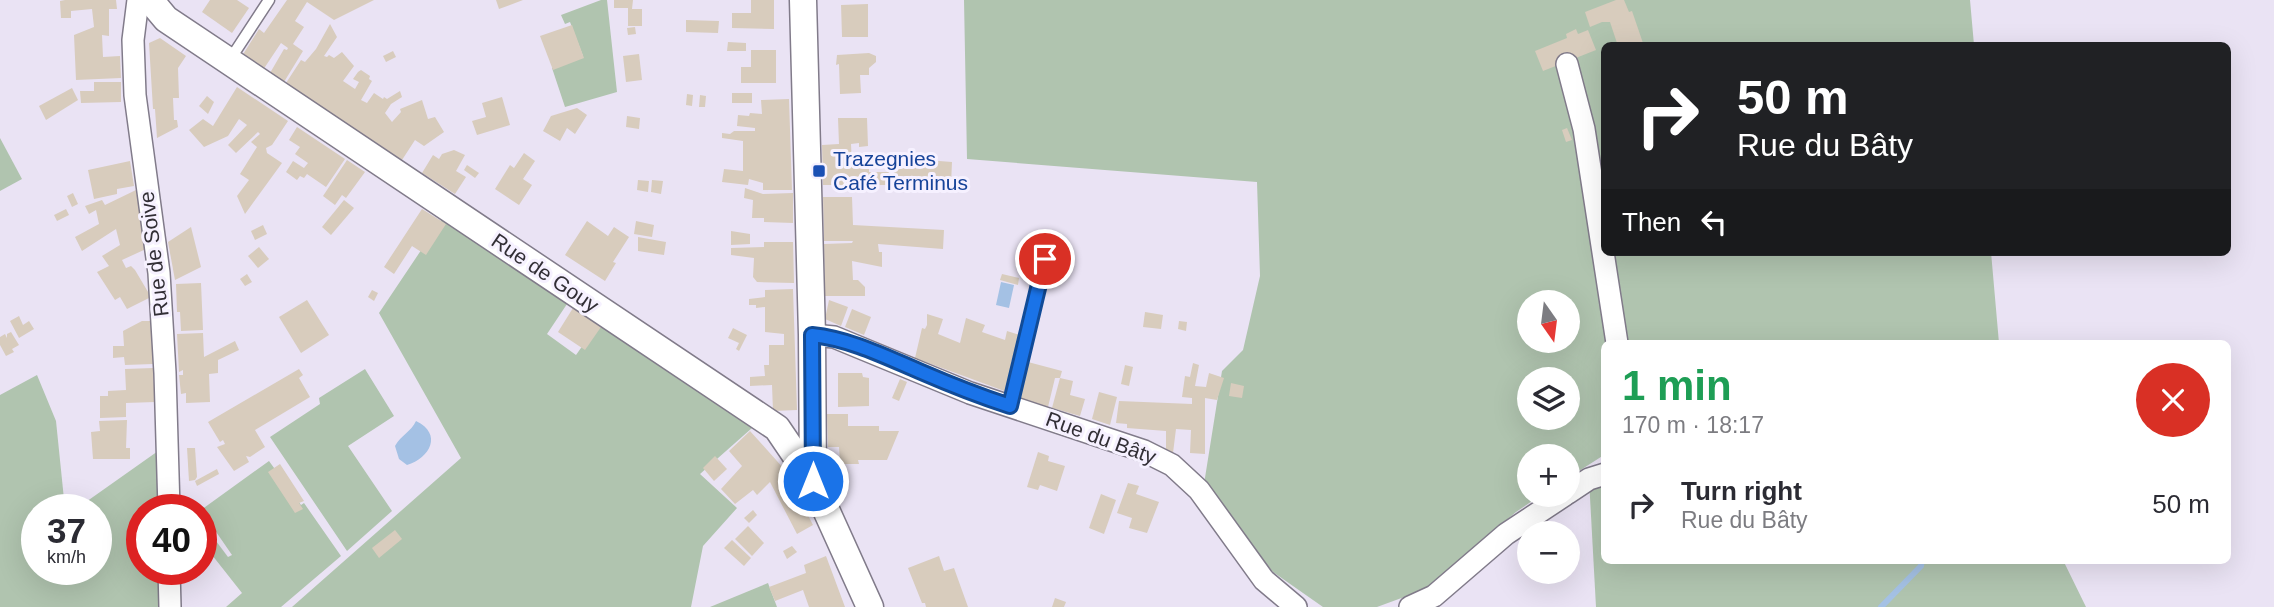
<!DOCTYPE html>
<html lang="en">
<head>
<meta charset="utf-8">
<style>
  body { margin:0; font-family:Helvetica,sans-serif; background:#f7f7f7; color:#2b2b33; height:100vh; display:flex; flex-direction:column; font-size:26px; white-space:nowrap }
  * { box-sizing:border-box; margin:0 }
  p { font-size:23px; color:#7c7c81 }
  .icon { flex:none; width:38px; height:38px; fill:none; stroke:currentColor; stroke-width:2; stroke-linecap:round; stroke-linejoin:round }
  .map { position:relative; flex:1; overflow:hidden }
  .details { position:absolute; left:1601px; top:340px; width:630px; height:224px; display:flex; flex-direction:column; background:#fff; border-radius:10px; box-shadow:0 7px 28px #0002 }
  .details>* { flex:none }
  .hud { position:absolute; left:1601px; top:42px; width:630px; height:214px; border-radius:10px; box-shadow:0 7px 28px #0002; background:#202124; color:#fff; overflow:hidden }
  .needle { width:46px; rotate:166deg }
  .tools { position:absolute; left:1517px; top:290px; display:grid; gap:14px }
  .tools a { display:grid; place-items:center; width:63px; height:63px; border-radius:50%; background:#fff; box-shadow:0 7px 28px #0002; font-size:35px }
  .speed { position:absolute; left:21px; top:494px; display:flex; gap:14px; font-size:35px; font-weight:700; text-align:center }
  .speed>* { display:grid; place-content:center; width:91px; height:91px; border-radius:50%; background:#fff; box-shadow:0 7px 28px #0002; line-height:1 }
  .speed small { font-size:18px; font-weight:400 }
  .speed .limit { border:10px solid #d22; background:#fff; color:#111 }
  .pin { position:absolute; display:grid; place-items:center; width:60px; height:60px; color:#fff; margin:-30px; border:4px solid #fff; border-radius:50%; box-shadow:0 2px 7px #0007 }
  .me { position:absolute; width:77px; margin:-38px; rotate:0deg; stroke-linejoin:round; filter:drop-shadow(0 0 5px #0008) }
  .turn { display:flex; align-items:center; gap:24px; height:147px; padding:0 21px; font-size:32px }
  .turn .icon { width:91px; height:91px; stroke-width:2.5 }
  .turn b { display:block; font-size:49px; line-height:60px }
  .then { display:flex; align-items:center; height:66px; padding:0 21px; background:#0003; gap:14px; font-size:26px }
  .round { display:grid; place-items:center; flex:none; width:74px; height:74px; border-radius:37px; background:#f7f7f7 }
  .headline { display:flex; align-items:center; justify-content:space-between; height:119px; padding:0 21px }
  h1 { font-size:42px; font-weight:800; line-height:52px; color:#1e9e55 }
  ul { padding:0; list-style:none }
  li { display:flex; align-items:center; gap:21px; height:91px; padding:0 21px }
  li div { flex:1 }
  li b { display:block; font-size:26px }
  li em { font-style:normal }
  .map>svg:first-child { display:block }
  .green { fill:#b0c4af; fill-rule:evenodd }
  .water { fill:#a4c1e4 }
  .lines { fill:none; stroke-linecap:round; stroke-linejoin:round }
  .stream { stroke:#a4c1e4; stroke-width:6 }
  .building { fill:#d8ccbd }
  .service-casing { stroke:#817b8a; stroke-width:13 }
  .minor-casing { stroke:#817b8a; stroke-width:24 }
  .tertiary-casing { stroke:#817b8a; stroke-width:29 }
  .service { stroke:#fff; stroke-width:10 }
  .minor { stroke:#fff; stroke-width:21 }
  .tertiary { stroke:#fff; stroke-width:26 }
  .route-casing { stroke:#114b97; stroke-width:18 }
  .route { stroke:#1a73e8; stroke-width:12 }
  .transit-dot { fill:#1a4fb4; stroke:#f6f1ff; stroke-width:2.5 }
  .labels { text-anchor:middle; stroke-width:6; stroke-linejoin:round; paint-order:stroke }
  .transit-label { font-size:21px; fill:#164399; stroke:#f6f1ff; text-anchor:start }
  .street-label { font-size:21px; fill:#322f36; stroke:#f6f1ff }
</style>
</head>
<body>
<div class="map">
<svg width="2274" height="607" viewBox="0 0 2274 607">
  <rect width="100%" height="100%" fill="#eae3f4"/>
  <g class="green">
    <path d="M601,0H607L617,92L565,107L552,68L583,56L570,22L565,24L561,15Z"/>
    <path d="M964,0H1970L1974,45L1605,46V252H1991L1999,343H1605L1604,455L1568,478V457H1530V495H1541L1516,512L1426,589L1377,607H1323L1273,572L1204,484L1222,371L1243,350L1260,276L1257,182L967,159ZM1530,303H1568V341H1530ZM1530,380H1568V418H1530Z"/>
    <path d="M0,138L22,179L0,191Z"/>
    <path d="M442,219L569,301L547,334L576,355L600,321L752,428L700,474L737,508L703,546L691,607H292L461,458L379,313Z"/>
    <path d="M365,369L394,416L348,446L392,511L347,551L270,437L320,404L319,398Z"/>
    <path d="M37,375L56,421L65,509H37V569H96V509H76L168,444L169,509H142V569H169L168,607H0V395Z"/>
    <path d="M269,461L301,505L304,503L341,556L281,607H226L242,593L201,541V521L228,557L232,555L201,510Z"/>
    <path d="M1605,474V560H2063L2086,607H1596L1589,479Z"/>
    <path d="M768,583L777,607H710Z"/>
  </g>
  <g class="water">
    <path d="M1001,282L1014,285L1009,308L996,305Z"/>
    <path d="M416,421C443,434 430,458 407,465L399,459L395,446C401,435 411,432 416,421Z"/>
  </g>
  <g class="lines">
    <path class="stream" d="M1881,607L1921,566L1922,560"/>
  </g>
  <g class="building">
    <path d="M65,0H116L117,9H109V36L102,35L103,57L120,56L121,78L76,80L74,35L94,27L92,9L71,11V18H61L60,1Z"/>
    <path d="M210,0H237L249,8L232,33L202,12Z"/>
    <path d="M287,0H374L334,20L307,2L295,21L304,27L293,44L303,51L284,82L270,73L284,49L287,50L288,48L281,43L263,70L242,56L259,29L264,33Z"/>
    <path d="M496,0H523L499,9Z"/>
    <path d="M614,0H633L632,9H642V26H628V8H614Z"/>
    <path d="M751,0H774V29L732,28V13H751Z"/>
    <path d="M1616,0H1624L1629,12L1632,11L1644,46H1618L1610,22H1602L1590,27L1585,12Z"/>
    <path d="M868,4V37H842L841,5Z"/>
    <path d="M686,20L719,21L718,33L686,32Z"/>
    <path d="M330,24L337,37L324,56L327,57L329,55L334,58L342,52L354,66L343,81L355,89L359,82L353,79L358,72L361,70L370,76L369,79L372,81L361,100L367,103L374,93L383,99L384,97L387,99L400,91L402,97L391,104L385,113L392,122L401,112L400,109L422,100L428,119L435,117L444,132L424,146L415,140L402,160L286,83L301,60L305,62L316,49Z"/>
    <path d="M572,25L584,58L553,70L540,36Z"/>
    <path d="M635,27L636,34L628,35L627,28Z"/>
    <path d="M1576,29L1578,34L1588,30L1596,50L1543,71L1535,51L1567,38L1566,34Z"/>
    <path d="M160,38L186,56L178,68L179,98H173L174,120H177L178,127L157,138L155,109H153L149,43Z"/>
    <path d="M728,42L746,43V51H727Z"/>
    <path d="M751,50H776V83H741V67H751Z"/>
    <path d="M393,51L396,57L386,62L383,56Z"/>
    <path d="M869,53L876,56V62L869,68V75H860L861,93L840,94L839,64L836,65L837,55Z"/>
    <path d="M639,54L642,80L626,82L623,56Z"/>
    <path d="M94,82H121V102L81,103L80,91H94Z"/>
    <path d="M237,87L288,121L272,145L266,148L267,153L282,163L245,214L237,196L249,180L240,174L257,147L251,142L260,134L258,132L236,153L228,145L247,125L239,119L228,136L204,147L189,130L203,119L213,126Z"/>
    <path d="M72,88L78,100L46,120L39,106Z"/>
    <rect x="732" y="93" width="20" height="10"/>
    <path d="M687,94L693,95L692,106L686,105Z"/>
    <path d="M700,95L706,96L705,107H699Z"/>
    <path d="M207,96L214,102L208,114L199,106Z"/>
    <path d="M502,97L510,125L477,135L472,121L486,117L482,103Z"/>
    <path d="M789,99L792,190H763V183L749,179L748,185L722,182L724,169L743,171V141L722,138V133L730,134L734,131H755V128L737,126L738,115L749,116L750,113L762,114L761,100Z"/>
    <path d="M577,108L587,115L575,134L567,128L560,141L543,131L551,116Z"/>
    <path d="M627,116L640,118L639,129L626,127Z"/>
    <path d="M838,118H867L868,146L859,147V143L851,144L852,165L869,164V172H889V180H894V185H823L822,145L839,144Z"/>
    <path d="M297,127L345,159L326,187L307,174L304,178L300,176L297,180L286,172L293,161L304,168L308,163L295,154L300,147L289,140Z"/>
    <path d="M1567,128L1572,140L1566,142L1562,130Z"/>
    <path d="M454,150L465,155L456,171L466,177L455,194L422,173L433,155L439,159L442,154Z"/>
    <path d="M524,153L535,161L523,179L532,185L519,205L495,189L510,165L514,168Z"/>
    <path d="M894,159H914V164H926V160L952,162L951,184H913V176H894Z"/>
    <path d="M347,160L365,172L346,198L342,195L335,205L323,196Z"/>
    <path d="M130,161L134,186L117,189V194L94,199L88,170Z"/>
    <path d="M467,165L479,173L475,178L464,170Z"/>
    <path d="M638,180L649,181L648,192L637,190Z"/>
    <path d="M652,180L663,181L661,194L651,192Z"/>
    <path d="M745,188L763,194L793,193V223L764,222V218H752L753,200L744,198Z"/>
    <path d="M136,190L146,249L122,260L126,268L131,266L135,270L151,297L127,309L120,297L115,300L97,272L109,266L102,256L120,245L116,229L82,251L75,237L99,224L96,210L89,214L85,206L102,200L105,205Z"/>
    <path d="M73,193L78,204L72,207L67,196Z"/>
    <path d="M823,197H852L853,225L944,230L943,249L878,244L879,252H882V267L852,261L853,280H858L865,287V296H825L824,244L852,243L853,241H824Z"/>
    <path d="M344,200L354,208L331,235L322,227Z"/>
    <path d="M66,209L69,215L57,221L54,215Z"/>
    <path d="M422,209L446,224L426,255L412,246L394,274L384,267Z"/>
    <path d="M587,221L608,236L614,227L629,237L613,262L616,263L605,281L565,255Z"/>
    <path d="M636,221L654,225L652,237L634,234Z"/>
    <path d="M263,225L267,234L255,240L251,231Z"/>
    <path d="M191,227L201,267L175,280L168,242Z"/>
    <path d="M731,231L750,234V244L731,245Z"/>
    <path d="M638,237L666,242L664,255L638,251Z"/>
    <path d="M764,242H793L794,283L757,282L753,277L754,258L731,255V248L764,247Z"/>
    <path d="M259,247L269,259L258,268L248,256Z"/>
    <path d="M247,274L252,282L245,286L240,279Z"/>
    <path d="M1002,274L1019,278L1018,285L1000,280Z"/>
    <path d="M201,283L203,330L181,331L180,312H177L176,284Z"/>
    <path d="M793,289L797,410L773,411L772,385L750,386V377L765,376L764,365H769V345H784V334L765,332V307L756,308V305H749V299L765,297V290Z"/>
    <path d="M372,290L378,293L374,301L368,297Z"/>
    <path d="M307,300L329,335L301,353L279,317Z"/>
    <path d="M829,300L848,307L841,326L825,319Z"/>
    <path d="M573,308L601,327L585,350L558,332Z"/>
    <path d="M852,309L871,317L864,335L845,327Z"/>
    <path d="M1145,312L1163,315L1161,329L1143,327Z"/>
    <path d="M927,314L943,319L938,334L960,343L966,318L985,325L982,332L1005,340L1007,331L1020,335L1011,363L1015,364L1007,392L915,358L922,328L925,329L927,325Z"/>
    <path d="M19,316L23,325L29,321L34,329L19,338L10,321Z"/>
    <path d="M142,321H151L153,364L125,365L124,357L113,358V346H124L123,331Z"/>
    <path d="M1179,321L1187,322L1186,331L1178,329Z"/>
    <path d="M733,328L747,335L739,351L736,349L739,343L728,338Z"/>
    <path d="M11,332L19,345L12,349L14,352L6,356L0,345V337L5,334L7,338V334Z"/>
    <path d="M203,333L204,357L235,341L239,350L218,360V373L209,374L210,402L186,403V393L181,394L179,375H183V370L179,372L177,334Z"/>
    <path d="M1028,362L1062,371L1060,378L1073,381L1070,395L1085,399L1080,416L1052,408L1060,378H1055L1048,407L1019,398Z"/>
    <path d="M1193,363L1199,365L1195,386L1206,387L1209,373L1224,378L1217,400L1205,398V454L1190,453L1191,430L1176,429L1173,453L1166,450V431L1127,428V424L1116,423L1119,401L1192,404V398L1182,397L1185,376L1190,377Z"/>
    <path d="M1125,365L1133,367L1129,386L1121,384Z"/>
    <path d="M153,368L155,402L126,403V417L100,418V396H108V391L126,390L125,369Z"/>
    <path d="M299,369L303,375L299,378L310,397L255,430L265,447L250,457L246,456L249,462L234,471L217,447L225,444L223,440L220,442L208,422Z"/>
    <path d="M838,373H862L863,377L869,378V406L838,407Z"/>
    <path d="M900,379L907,382L899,401L892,398Z"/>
    <path d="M1231,383L1244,386L1242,398L1229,396Z"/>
    <path d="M1099,392L1117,397L1110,425L1092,419Z"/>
    <path d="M827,414H848V426H879V431H899L887,460H858L859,464H840L839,447H828Z"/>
    <path d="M127,420L126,448H130V459H93L91,432L100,431L99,421Z"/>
    <path d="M750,431L785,470L813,525L797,534L770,482L757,495L753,490L735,504L721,489L742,466L729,451Z"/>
    <path d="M187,448H195L197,477L195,480L189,481Z"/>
    <path d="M1038,452L1049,456L1048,461L1065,466L1057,491L1040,485L1038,490L1027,487Z"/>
    <path d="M715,456L727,469L714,481L703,468Z"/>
    <path d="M280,464L304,501L299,503L303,509L295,513L268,472Z"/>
    <path d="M217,469L219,474L197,486L195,481Z"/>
    <path d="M1128,483L1139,486L1136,494L1159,502L1147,533L1129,528L1132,518L1117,513Z"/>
    <path d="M1101,494L1116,500L1104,534L1089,528Z"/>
    <path d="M753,510L757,515L749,523L744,518Z"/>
    <path d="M748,526L764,543L752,556L735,539Z"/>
    <path d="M395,530L402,539L379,558L372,548Z"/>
    <path d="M732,540L751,558L744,566L724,548Z"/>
    <path d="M792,546L797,552L787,559L783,551Z"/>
    <path d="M826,556L845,607H809L803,590L775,601L769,587L806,573L804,565Z"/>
    <path d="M939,556L944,571L954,568L968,607H926L925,603H922L908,568Z"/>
    <path d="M141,569H159V575L141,574Z"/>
    <path d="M1055,598L1066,602L1064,607H1052Z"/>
  </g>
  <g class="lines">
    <defs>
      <g id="service">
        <path d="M229,61L269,0"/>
        <path d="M1010,406L1045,259"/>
      </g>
      <g id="minor">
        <path d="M138,0L133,40L135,95L159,273L165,373L169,509"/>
        <path d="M1567,64L1584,129L1617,343"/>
        <path d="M812,335L834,337L970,393L1144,451L1172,465L1199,490L1264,580L1296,607"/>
        <path d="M1568,493L1589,479L1605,474"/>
        <path d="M169,569L170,607"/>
        <path d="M1410,607L1434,596L1506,534L1565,495"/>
      </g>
      <g id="tertiary">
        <path d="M150,0L166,19L777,428L813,481L870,607"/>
        <path d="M803,0L812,335L813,481"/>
      </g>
    </defs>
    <use href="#service" class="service-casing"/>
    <use href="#minor" class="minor-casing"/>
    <use href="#tertiary" class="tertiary-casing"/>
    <use href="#service" class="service"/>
    <use href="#minor" class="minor"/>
    <use href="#tertiary" class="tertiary"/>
  </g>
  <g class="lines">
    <defs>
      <path id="route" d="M813,481L812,335C850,339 884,356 919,371C949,384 979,396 1010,406L1045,259"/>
    </defs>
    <use href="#route" class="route-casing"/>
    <use href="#route" class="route"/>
  </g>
  <rect class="transit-dot" x="812" y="164" width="14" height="14" rx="3.5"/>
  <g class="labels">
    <g class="transit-label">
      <text x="833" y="166">Trazegnies<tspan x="833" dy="24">Café Terminus</tspan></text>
    </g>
    <g class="street-label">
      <text transform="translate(154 254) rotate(-97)" y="7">Rue de Soive</text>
      <text transform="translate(545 273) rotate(34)" y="7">Rue de Gouy</text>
      <text transform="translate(1101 438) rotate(20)" y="7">Rue du Bâty</text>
    </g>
  </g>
</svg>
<div class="tools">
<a><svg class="needle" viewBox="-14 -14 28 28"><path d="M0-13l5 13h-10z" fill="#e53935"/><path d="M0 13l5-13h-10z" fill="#7c7c81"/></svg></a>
<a><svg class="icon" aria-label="layers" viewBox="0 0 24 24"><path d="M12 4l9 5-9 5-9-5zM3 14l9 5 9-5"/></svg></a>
<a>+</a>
<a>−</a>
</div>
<div class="speed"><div>37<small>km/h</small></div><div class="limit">40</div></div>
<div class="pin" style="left:1045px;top:259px;background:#d93025"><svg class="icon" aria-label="arrive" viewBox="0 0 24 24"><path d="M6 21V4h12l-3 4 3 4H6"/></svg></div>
<svg class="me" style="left:813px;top:481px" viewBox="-20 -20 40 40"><circle r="17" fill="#1a73e8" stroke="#fff" stroke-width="3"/><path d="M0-11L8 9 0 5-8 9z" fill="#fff"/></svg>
<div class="hud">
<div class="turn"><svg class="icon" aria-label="right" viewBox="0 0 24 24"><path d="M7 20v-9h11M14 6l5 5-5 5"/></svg><div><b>50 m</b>Rue du Bâty</div></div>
<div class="then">Then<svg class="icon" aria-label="left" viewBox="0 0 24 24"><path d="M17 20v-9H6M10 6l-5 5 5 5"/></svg></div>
</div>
<section class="details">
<div class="headline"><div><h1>1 min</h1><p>170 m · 18:17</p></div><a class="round" style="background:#d93025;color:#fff"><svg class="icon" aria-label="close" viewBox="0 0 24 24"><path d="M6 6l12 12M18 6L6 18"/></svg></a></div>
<ul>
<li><svg class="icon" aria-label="right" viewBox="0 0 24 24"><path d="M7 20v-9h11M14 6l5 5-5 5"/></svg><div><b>Turn right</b><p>Rue du Bâty</p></div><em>50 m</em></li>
</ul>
</section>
</div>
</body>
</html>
